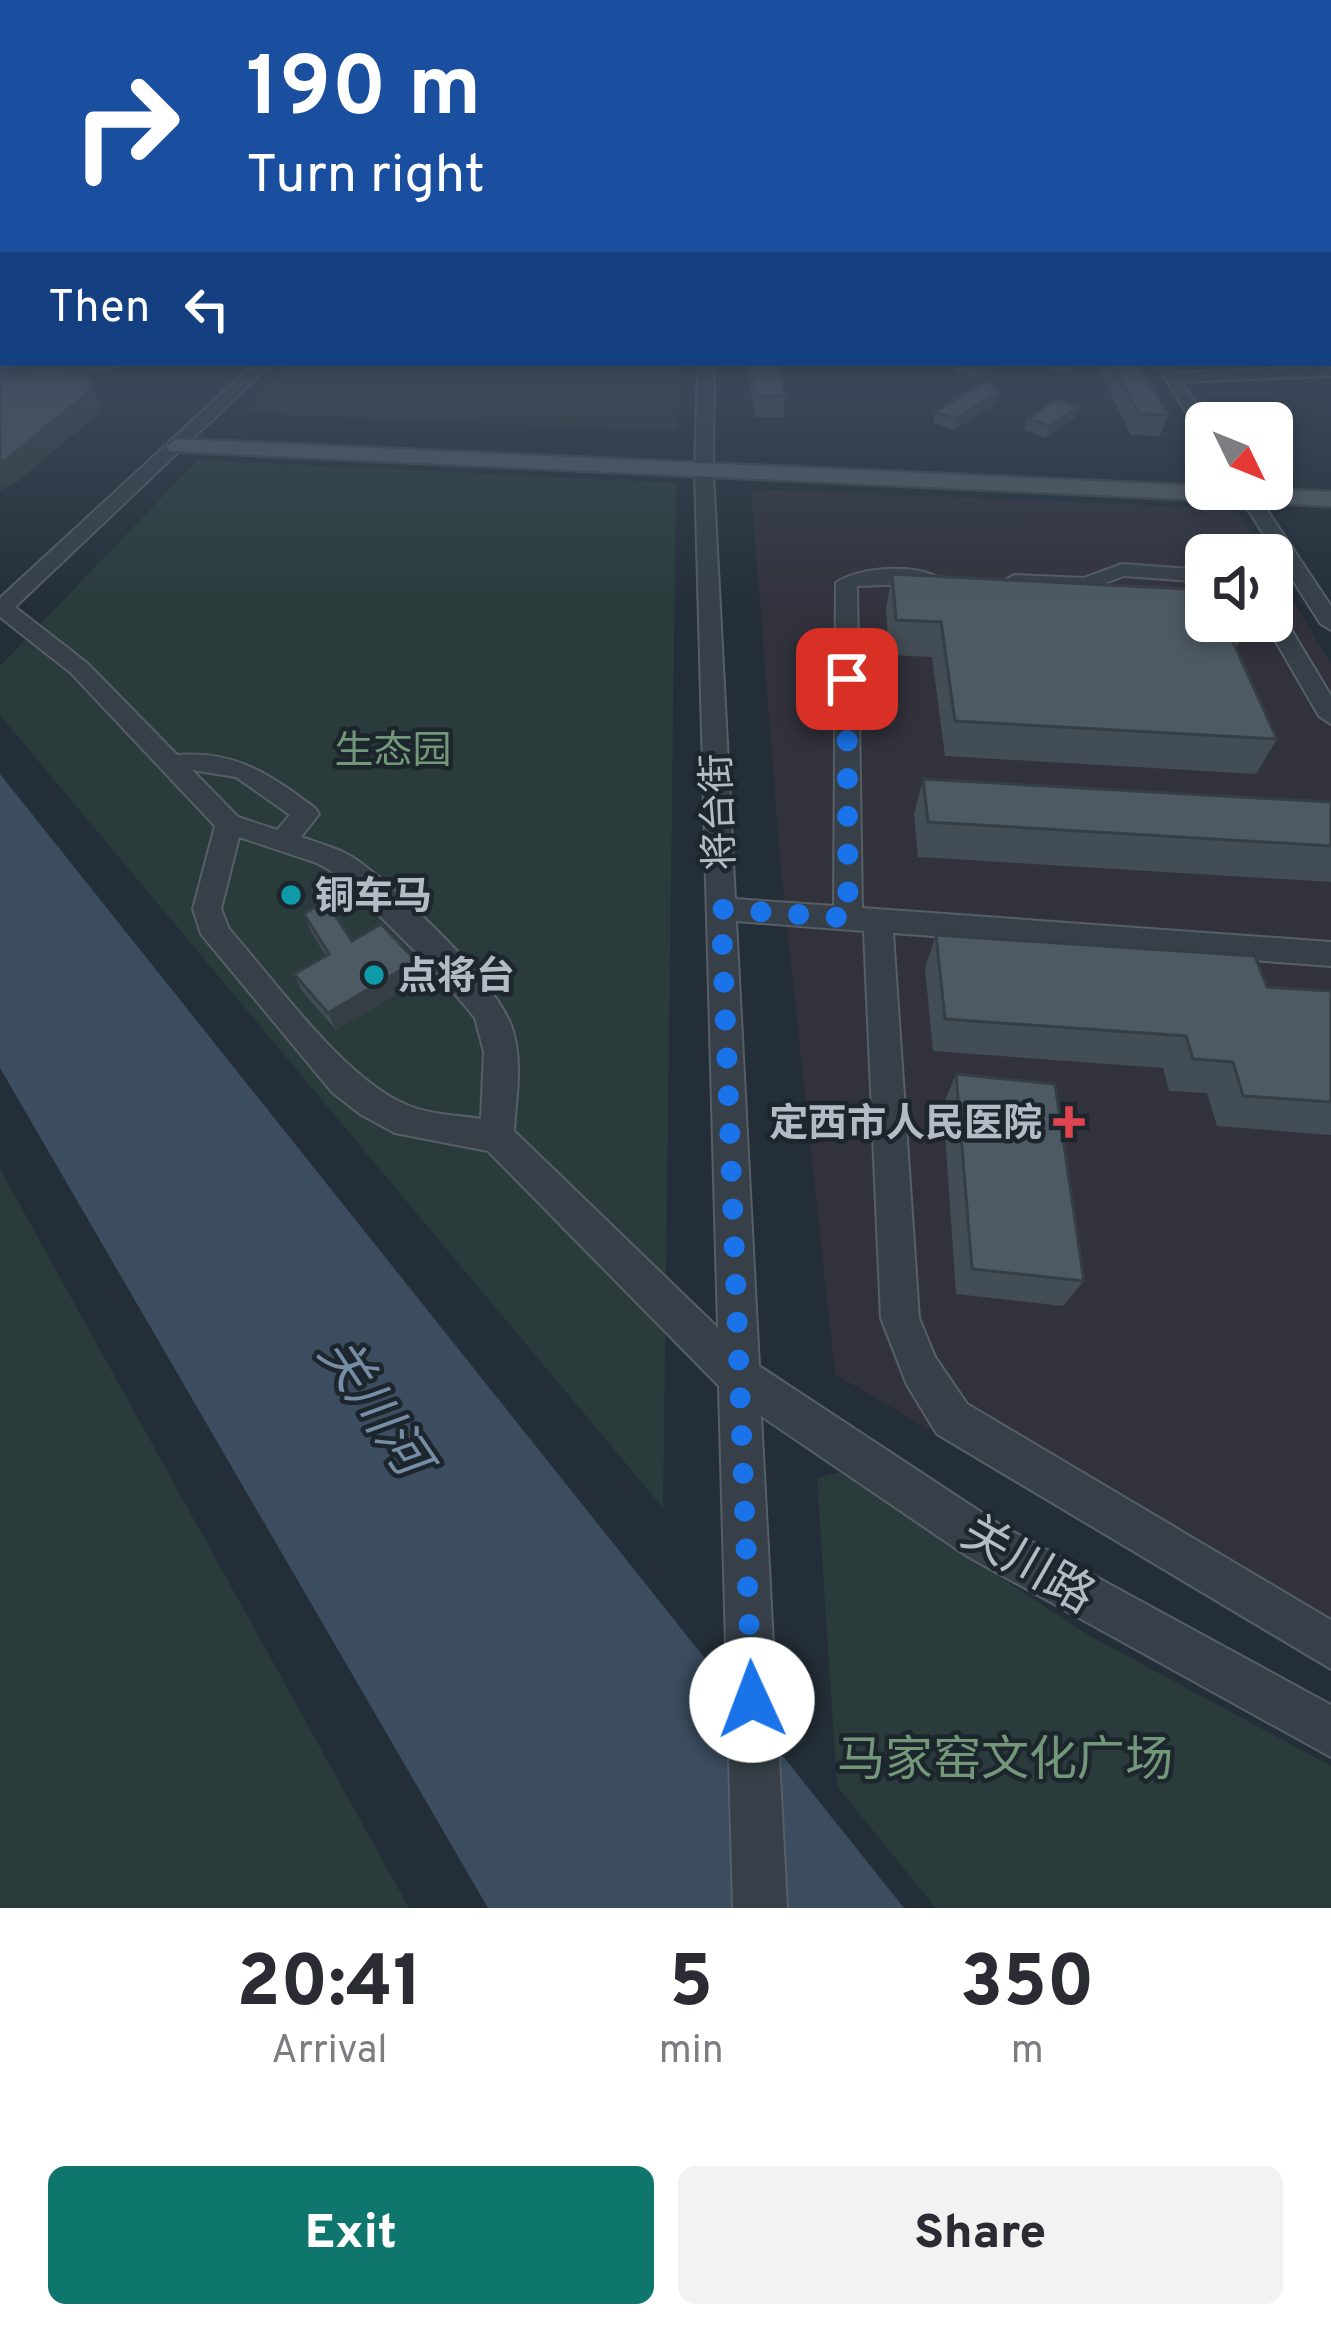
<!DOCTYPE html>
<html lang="en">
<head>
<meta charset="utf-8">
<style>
  body { margin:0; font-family:Overpass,"Noto Sans SC",sans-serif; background:#f2f2f3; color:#2b2b33; height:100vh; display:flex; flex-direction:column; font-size:45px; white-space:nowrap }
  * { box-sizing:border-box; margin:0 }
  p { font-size:39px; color:#7c7c81 }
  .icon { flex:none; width:66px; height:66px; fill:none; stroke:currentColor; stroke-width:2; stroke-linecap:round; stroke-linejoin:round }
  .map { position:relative; height:1908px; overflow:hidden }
  .details { display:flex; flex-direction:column; background:#fff; flex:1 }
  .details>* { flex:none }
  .guide { position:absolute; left:0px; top:0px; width:1332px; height:366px; box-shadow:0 6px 18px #0003; background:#1a4fa0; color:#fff; overflow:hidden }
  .needle { width:78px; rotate:133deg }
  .fabs { position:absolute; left:1185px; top:402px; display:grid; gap:24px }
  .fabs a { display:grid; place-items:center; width:108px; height:108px; border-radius:18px; background:#fff; box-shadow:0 6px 18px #0003; font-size:60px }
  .pin { position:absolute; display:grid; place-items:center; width:102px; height:102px; color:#fff; margin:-51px; border-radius:24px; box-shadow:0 6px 18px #0006 }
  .me { position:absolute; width:132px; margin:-66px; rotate:358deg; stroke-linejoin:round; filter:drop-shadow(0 0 9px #0008) }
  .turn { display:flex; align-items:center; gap:42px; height:252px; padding:0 48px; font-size:54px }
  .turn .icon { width:156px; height:156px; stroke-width:2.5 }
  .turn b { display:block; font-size:84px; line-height:102px }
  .then { display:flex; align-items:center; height:114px; padding:0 48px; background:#0003; gap:24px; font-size:45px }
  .eta { display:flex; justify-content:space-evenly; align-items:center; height:204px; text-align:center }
  .eta b { font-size:72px; font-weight:800; line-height:84px }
  .action { display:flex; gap:24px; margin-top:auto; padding:24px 48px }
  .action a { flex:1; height:138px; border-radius:18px; background:#0f766e; color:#fff; font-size:48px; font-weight:800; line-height:138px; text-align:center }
  .action a+a { background:#f2f2f3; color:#2b2b33 }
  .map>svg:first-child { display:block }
  .medical { fill:#32323d }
  .green { fill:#293c3b }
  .water { fill:#3b4d5f }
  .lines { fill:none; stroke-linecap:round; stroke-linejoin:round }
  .minor-casing { stroke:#565e66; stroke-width:4 }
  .major-casing { stroke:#414951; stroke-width:5 }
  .minor { fill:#374049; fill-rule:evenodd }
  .major { fill:#565f68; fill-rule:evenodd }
  .wall { fill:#424d55 }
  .shaded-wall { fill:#363e45 }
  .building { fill:#4d5963; stroke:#363e45; stroke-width:3 }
  .route { stroke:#1a73e8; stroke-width:21; stroke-dasharray:0 37.8 }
  .culture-dot { fill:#0f9aa8; stroke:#1d252d; stroke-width:4.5 }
  .health-dot { fill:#e0444e; stroke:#1d252d; stroke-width:4.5 }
  .labels { text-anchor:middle; stroke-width:9; stroke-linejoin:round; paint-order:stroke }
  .park-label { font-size:39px; fill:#739879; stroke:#1d252d }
  .street-label { font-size:39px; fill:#b3bbc4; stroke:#1d252d }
  .poi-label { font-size:39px; font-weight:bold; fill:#b3bbc4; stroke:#1d252d; text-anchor:start }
  .near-street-label { font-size:48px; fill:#b3bbc4; stroke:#1d252d }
  .near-park-label { font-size:48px; fill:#739879; stroke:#1d252d }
  .near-water-label { font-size:51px; font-style:italic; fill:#768ea5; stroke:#1d252d }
</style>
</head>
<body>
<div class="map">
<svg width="1331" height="1908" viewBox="0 0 1331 1908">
  <rect width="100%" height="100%" fill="#242e38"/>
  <path class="medical" d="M751,489L1236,509L1265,555H1206V621H1272V567L1331,663V1649L1258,1625L835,1374L781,870Z"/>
  <g class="green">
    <path d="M291,363H680L678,431L243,413Z"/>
    <path d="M198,460L676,483L663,1508L0,715V666Z"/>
    <path d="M0,1169L409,1908H0Z"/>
    <path d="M840,1472L1090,1636L1331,1766V1908H936L837,1786L817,1478Z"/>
  </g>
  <path class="water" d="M0,774L904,1908H488L0,1068Z"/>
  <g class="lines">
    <defs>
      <g id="minor">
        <path d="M132,363L55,377H0V367Z"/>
        <path d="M255,363H272L15,607L87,663L177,755C236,750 270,775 315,808L319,814L301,837C321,844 343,849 361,863C402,894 496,981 512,1028C523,1061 516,1098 514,1131L718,1328L695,471L698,363H714L713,471L735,899L834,906L836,583C857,567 919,563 940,579L937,583L857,586L862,908L1331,942V966L893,933L919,1318L935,1357L967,1404L1331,1620V1669L937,1434L907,1385L881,1318L864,931L736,921L759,1366L999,1524L1331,1705V1757L967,1556L761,1416L787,1908H733L719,1386L488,1151L395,1133L360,1114L332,1092L201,934L193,909L215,826L71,673L0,617V598ZM192,770L236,777L290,815L277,830L238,817ZM239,837L317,863L340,876L441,977L475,1018L484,1052L481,1119C458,1115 429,1115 407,1105C344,1079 275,981 229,929L221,909Z"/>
        <path d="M1156,363H1168L1175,373L1331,366V376L1181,382L1210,423L1206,435L1197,430Z"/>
        <path d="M1235,489H1253L1331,606V630L1320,623Z"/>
        <path d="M1122,564L1206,570V582L1124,576L1087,590L1014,587L1004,581L1014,575L1084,578Z"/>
        <path d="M1272,609L1283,616L1331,696V724L1319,716L1264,621H1272Z"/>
      </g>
      <path id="major" d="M177,439L1331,492V506L169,451L166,446Z"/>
    </defs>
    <use href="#minor" class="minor-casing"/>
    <use href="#major" class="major-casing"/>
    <use href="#minor" class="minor"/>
    <use href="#major" class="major"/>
  </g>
  <g class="wall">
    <path d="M746,363H779L785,396L783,417H755Z"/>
    <path d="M958,363H1006L979,379L956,372Z"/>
    <path d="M1032,363H1082L1067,373Z"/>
    <path d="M1096,363H1138L1168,415L1160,436L1131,435Z"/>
    <path d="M995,404L954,430L933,423L935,412Z"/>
    <path d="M1075,418L1046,438L1024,430L1027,419Z"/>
    <path d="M892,574L1244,632L1236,648L1277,739L1256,774L945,756L932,657L889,655L886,609Z"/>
    <path d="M923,779L1331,802V882L918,857L914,814Z"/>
    <path d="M304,914L352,941L416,961L422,979L336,1030L302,991L294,974L326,956L311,932Z"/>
    <path d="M936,935L1267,987L1331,991V1135L1217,1126L1207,1093L1169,1091L1163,1068L933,1051L925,968Z"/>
    <path d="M956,1074L1084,1281L1063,1306L956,1294L943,1105Z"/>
  </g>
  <g class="shaded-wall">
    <path d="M983,363H1006L979,379Z"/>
    <path d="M1070,363H1082L1067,373Z"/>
    <path d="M91,383L99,404V413L17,482L0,490V462Z"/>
    <path d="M998,393L995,404L954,430L956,419Z"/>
    <path d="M1079,407L1075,418L1046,438L1050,426Z"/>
    <path d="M416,961L422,979L336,1030L328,1013Z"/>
  </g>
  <g class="building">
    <path d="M751,363H779L785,396H756Z"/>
    <path d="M1111,363H1138L1168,415L1139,414Z"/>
    <path d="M52,369L84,376L91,383L90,391L6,460L0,462V377L9,374Z"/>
    <path d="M989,380L998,393L956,419L935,412Z"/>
    <path d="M1056,400L1079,407L1050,426L1027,419Z"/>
    <path d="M892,574L1206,590V621H1239L1244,632L1228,631L1277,739L955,721L941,622L896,620Z"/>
    <path d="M923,779L1331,802V846L928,822Z"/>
    <path d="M325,900L352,941L381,924L416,961L328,1013L294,974L329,954L304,914Z"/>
    <path d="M936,935L1255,956L1267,987L1331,991V1102L1243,1096L1233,1062L1193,1059L1186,1036L945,1019Z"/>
    <path d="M956,1074L1055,1084L1084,1281L972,1269Z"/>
  </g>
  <linearGradient id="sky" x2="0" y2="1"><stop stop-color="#14191f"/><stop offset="0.56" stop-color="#3f4c5e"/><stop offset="1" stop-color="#3f4c5e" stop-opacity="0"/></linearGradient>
  <rect width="1331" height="612" fill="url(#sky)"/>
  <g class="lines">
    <path class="route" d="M752,1700L721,909L848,918L847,679"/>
  </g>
  <g class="culture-dot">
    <circle cx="291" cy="895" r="12"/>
    <circle cx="374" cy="975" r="12"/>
  </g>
  <path class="health-dot" d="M1063 1104h12v12h12v12h-12v12h-12v-12h-12v-12h12z"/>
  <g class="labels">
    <g class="park-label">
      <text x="393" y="763">生态园</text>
    </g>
    <g class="street-label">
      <text transform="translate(717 812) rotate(-92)" y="14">将台街</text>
    </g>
    <g class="poi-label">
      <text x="315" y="909">铜车马</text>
      <text x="398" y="989">点将台</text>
      <text x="1042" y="1136" text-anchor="end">定西市人民医院</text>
    </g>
    <g class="near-street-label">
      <text transform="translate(1029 1563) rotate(30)" y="17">关川路</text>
    </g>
    <g class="near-park-label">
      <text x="1005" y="1775">马家窑文化广场</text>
    </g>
    <g class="near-water-label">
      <text transform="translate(375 1405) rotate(56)" y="18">关川河</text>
    </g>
  </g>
</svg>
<div class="fabs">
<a><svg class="needle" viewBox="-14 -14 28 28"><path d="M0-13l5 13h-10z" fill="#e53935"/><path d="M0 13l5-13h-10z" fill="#7c7c81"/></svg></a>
<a><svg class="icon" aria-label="sound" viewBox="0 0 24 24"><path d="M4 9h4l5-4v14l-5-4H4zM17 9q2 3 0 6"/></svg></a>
</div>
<div class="pin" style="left:847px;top:679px;background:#d93025"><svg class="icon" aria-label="arrive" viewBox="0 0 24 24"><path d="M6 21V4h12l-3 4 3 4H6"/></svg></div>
<svg class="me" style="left:752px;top:1700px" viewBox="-20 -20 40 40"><circle r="19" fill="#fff"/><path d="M0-13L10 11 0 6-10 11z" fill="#1a73e8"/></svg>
<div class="guide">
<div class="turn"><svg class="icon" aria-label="right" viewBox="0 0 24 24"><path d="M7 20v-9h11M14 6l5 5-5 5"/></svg><div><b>190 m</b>Turn right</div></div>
<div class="then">Then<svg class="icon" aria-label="left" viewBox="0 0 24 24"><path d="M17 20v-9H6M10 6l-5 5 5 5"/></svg></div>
</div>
</div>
<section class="details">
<div class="eta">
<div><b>20:41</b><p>Arrival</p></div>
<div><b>5</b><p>min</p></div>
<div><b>350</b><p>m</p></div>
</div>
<div class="action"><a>Exit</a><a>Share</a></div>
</section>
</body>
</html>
